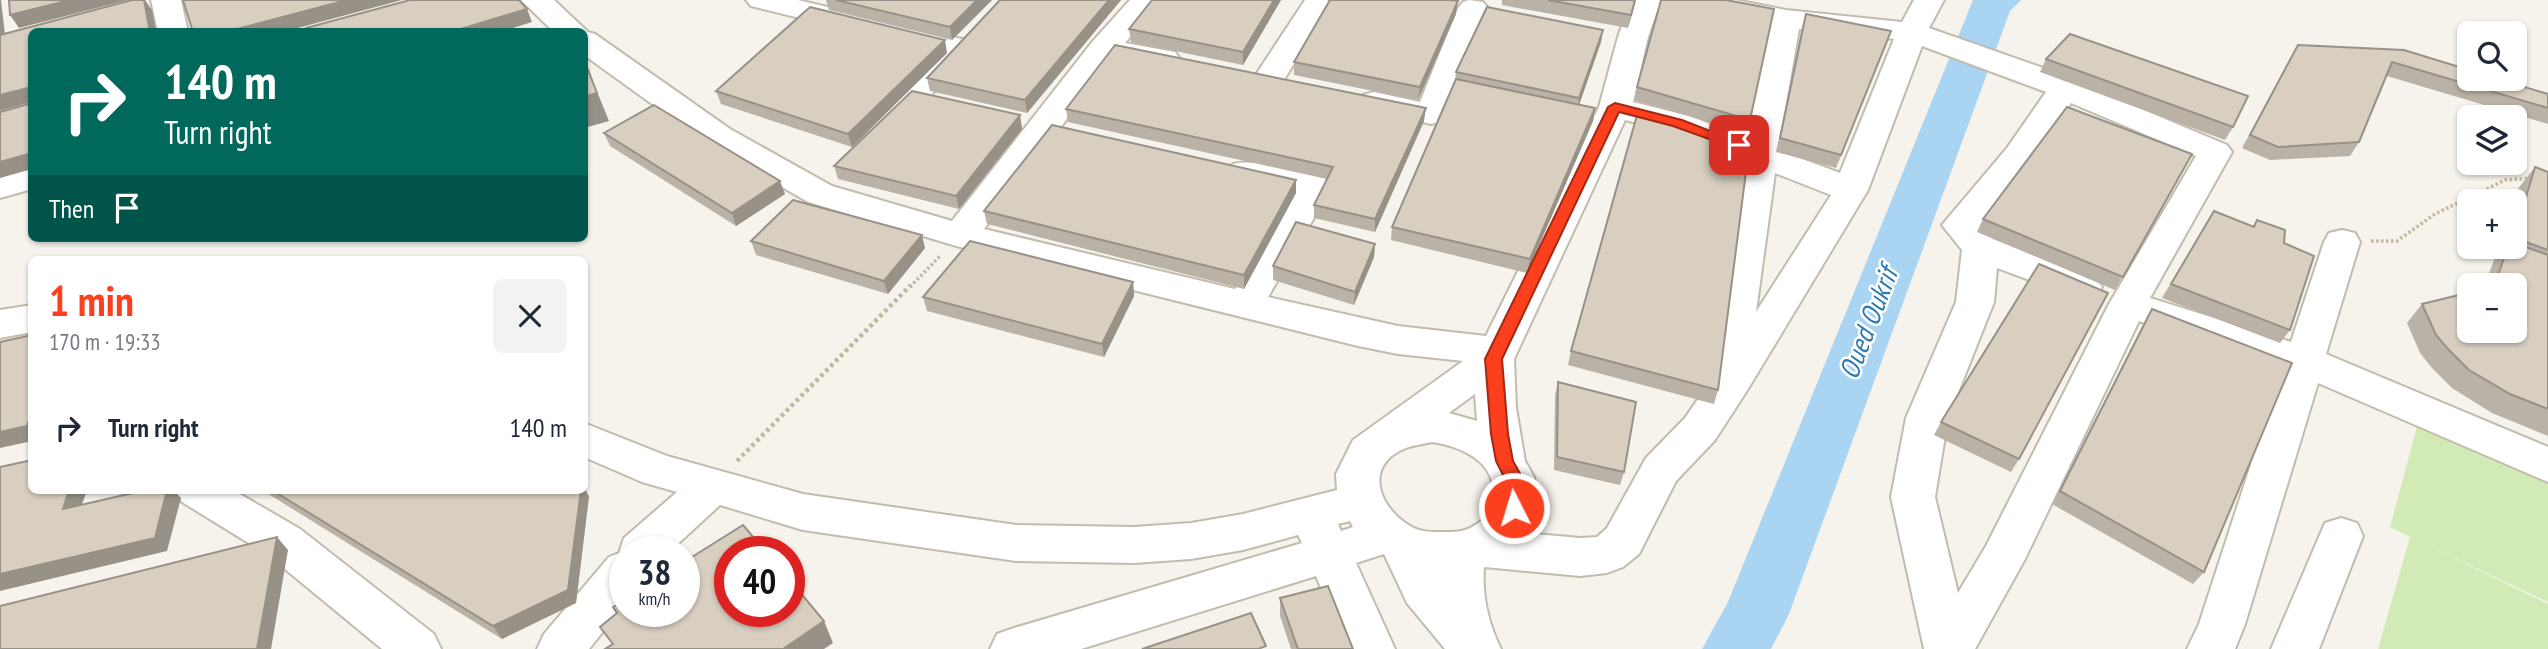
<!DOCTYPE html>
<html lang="en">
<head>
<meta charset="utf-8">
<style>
  body { margin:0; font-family:"PT Sans Narrow",sans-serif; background:#f2f2f3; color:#1f2937; height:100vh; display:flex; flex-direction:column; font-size:26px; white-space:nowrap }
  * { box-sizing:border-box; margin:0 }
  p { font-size:23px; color:#747a83 }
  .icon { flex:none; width:38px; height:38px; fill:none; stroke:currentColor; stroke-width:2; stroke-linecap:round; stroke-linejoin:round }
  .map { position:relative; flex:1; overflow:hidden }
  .panel { position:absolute; left:28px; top:256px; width:560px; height:238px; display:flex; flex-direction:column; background:#fff; border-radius:10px; box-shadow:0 2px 5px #0004 }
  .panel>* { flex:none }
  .top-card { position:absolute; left:28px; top:28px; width:560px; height:214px; border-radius:10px; box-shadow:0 2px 5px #0004; background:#00695c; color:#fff; overflow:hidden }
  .buttons { position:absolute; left:2457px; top:21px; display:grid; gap:14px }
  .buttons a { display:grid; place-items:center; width:70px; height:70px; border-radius:10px; background:#fff; box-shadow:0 2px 5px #0004; font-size:35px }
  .speed { position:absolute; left:609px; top:536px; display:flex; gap:14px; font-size:35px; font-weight:700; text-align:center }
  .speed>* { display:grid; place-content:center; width:91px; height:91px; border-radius:50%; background:#fff; box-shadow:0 2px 5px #0004; line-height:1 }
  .speed small { font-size:18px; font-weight:400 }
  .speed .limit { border:10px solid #d22; background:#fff; color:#111 }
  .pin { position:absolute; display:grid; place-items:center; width:60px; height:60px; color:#fff; margin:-30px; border-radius:14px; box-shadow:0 4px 10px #0006 }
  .me { position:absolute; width:77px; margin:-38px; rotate:355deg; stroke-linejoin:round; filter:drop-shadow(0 0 5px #0008) }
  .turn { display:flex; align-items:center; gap:24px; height:147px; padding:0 21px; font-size:32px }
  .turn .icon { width:91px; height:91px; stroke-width:2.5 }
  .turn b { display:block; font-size:49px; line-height:60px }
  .then { display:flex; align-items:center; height:66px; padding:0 21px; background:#0003; gap:14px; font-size:26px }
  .round { display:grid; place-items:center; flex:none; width:74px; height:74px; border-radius:10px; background:#f2f2f3 }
  .summary { display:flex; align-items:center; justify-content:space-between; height:119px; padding:0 21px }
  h1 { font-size:42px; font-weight:800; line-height:52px; color:#fc3f1d }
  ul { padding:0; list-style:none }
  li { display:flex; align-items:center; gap:21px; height:105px; padding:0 21px }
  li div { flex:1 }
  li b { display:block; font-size:26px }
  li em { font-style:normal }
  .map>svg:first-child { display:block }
  .green { fill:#d2eab5 }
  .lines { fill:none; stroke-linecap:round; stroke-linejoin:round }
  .river { fill:#a9d4f2; fill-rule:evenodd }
  .minor-casing { stroke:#c2bbae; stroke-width:4 }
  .path-far1 { stroke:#c4b79f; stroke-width:3.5; stroke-dasharray:2.5 2.5; stroke-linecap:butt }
  .path { stroke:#c4b79f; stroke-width:4.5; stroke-dasharray:3.5 3.5; stroke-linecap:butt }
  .minor { fill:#fff; fill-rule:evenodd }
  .wall { fill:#bab2a6 }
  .shaded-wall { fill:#979187 }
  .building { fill:#d8cfc1; stroke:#979187; stroke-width:2; fill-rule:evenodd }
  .route { fill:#fc3f1d; stroke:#a42913; stroke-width:2 }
  .labels { text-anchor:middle; stroke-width:5; stroke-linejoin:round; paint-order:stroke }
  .water-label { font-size:28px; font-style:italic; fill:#2e7ab2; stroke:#fff }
</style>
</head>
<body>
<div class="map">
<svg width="2548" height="649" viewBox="0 0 2548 649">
  <rect width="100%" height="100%" fill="#f6f3ec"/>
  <path class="green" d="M2417,427L2548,482V602L2412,538L2548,604V649H2378L2410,537L2390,527Z"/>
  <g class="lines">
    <path class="river" d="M1973,0H2021L2010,11L1789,614L1771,649H1702L1728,602Z"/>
    <defs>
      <g id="minor">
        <path d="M151,0H181L188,32H158Z"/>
        <path d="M521,0H554L588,32L595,34L730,129L832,186L952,221L1093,41L1130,0H1161L1125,43L1175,52L1180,59L1175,66L1164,68L1112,59L984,229L1235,289L1294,193L1233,180L1228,172L1233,164C1258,158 1302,172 1327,179L1332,187L1268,297L1398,326L1486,336L1599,107L1618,37L1631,0H1661L1648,37L1633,102L1689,116L1747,138L1770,25L1680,6L1675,0H1735L1786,10L1902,22L1914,0H1944L1929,28L2046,69L2227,145L2232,152L2150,298L2291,342L2324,242L2329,233L2342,230L2355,233L2360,242L2326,354L2548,447V482L2318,383L2245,624L2235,649H2187L2199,624L2282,369L2139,321L2025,559L1975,649H1924L1891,497L1906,418L1956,302L1962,250L1942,225L2007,148L2046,92L1922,46L1868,190L1748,389L1715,440L1676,481L1639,554L1623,567L1607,573L1580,576L1484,567C1482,595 1488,623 1501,649H1445L1407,603L1384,554L1356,563L1395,649H1347L1316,576L1081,649H990L997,634L1014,628L1302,543L1298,535L1243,550L1191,559L1134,563L1016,561L803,530L720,505L670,551H625V604L589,649H537L544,634L609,557L619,553L624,538L677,492L642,482L584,457V423L667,456L803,494L1016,525L1134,527L1191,523L1243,514L1337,490L1336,474L1353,440L1463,361L1398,354L1358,346L960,247L808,202L706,143L584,55V32H554ZM1799,29L1894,39L1840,173L1778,150ZM2071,103L2196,156L2109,304L1986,546L1958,593L1935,497L1948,418L1994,302L1997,268L2083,300L2096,296L2102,287L2096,278L1993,239L1980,225L2031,162ZM1625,120L1665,130L1742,160L1705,389L1685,418L1646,458L1607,528L1597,537L1580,538L1523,533L1535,509L1537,493L1534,477L1525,461L1516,408L1514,359ZM1775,173L1831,195L1756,312ZM1475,394L1477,421L1449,413ZM1432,442C1461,446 1497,462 1493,497C1492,509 1487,517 1477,524C1467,531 1459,532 1447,532C1434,532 1421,533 1410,526C1378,507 1363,465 1406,448C1414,445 1424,444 1432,442ZM1350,521L1353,527L1341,531L1338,524Z"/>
        <path d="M746,0H798L970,41L974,48L893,137L881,140L869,137L864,130L938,52L751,6Z"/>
        <path d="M1305,0H1327L1331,5L1280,86L1269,88L1258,86L1253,79Z"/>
        <path d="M1469,0L1483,2L1488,8L1443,121L1431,124L1363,109L1358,102L1363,95L1374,92L1420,102L1458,8L1463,2Z"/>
        <path d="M32,166V189L0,198V175Z"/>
        <path d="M32,305V332L0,338V310Z"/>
        <path d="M175,490H233L300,529L434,634L441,649H382L268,555L182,502Z"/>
        <path d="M2341,518L2357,523L2363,536L2319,649H2271L2325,523Z"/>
      </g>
    </defs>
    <use href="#minor" class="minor-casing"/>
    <g class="path-far1">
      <path d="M2371,241H2397L2435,214L2505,180L2531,178"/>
      <path d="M910,287L940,256"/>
    </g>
    <path class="path" d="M737,461L911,285"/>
    <use href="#minor" class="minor"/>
  </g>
  <g class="wall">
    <path d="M826,0H992L952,40L829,10Z"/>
    <path d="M1000,0H1121L1027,113L930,91L927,78Z"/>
    <path d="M1281,0L1243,65L1131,42L1129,29Z"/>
    <path d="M1502,0H1636L1628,28L1502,5Z"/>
    <path d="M1456,14L1418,100L1294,75V62Z"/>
    <path d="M1806,14L1887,43L1836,168L1776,152L1802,27Z"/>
    <path d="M1603,30L1601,42L1579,104L1595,108L1593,121L1527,273L1391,240L1392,227L1455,81L1456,72Z"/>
    <path d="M2298,45L2404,50L2548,94V124L2387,76L2359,142L2350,156L2270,160L2242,148Z"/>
    <path d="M947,53L852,147L721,104L716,91Z"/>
    <path d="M2046,59L2233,127L2225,140L2040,72Z"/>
    <path d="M1637,87L1750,120L1746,133L1634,100Z"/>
    <path d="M1066,109L1424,121L1375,232L1314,218V205L1327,179L1068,122Z"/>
    <path d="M1020,115L1022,129L959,209L838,179L834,166Z"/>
    <path d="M604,133L785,194L736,226L610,146Z"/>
    <path d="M2192,154L2115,290L1977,232L1983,219Z"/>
    <path d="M2535,167L2548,172V436L2492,413L2452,388L2432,368L2420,353L2407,323L2422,304L2459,295L2488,276L2499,247H2515V201H2513L2517,190Z"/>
    <path d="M1296,180V193L1244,289L987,224L984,211Z"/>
    <path d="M2214,211L2253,226L2257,220L2284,243L2290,330L2280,343L2162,298Z"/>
    <path d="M751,241L925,248L888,294L756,255Z"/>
    <path d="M1375,244L1374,257L1354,305L1273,280V266Z"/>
    <path d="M1133,282L1134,296L1104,357L927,311L923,297Z"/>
    <path d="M2152,309L2204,572L2193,584L2052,504L2144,323Z"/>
    <path d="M1571,351L1718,390L1714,404L1568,365Z"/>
    <path d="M1558,382L1624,472L1620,485L1554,470L1555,395Z"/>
    <path d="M1941,422L2019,459L2011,472L1934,435Z"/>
    <path d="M262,490H584L589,496L576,603L502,639Z"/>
    <path d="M1280,598L1353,649H1291L1280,616Z"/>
  </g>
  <g class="shaded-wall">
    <path d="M0,0H1L5,35L0,36Z"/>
    <path d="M70,0H128L19,28L10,15Z"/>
    <path d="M144,0H145L152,10L156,32H150Z"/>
    <path d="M347,0H402L283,32H226Z"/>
    <path d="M977,0H992L952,40L950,27Z"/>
    <path d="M1109,0H1121L1027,113L1025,100Z"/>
    <path d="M1274,0H1281L1243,65V52Z"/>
    <path d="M1635,0H1636L1628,28L1631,15Z"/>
    <path d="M1458,1L1456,14L1418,100L1420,87Z"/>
    <path d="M527,9L532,22L500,32H451Z"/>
    <path d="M1603,30L1601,42L1577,111L1579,98Z"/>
    <path d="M945,40L947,53L852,147L848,134Z"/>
    <path d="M585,62L609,121L584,128V97Z"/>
    <path d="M32,87V102L0,111V95Z"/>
    <path d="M1426,108L1424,121L1375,232V219Z"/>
    <path d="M1595,108L1593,121L1527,273L1530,259Z"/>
    <path d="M1020,115L1022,129L959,209L956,196Z"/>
    <path d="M32,153V169L0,178V162Z"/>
    <path d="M1296,180V193L1244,289V275Z"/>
    <path d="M780,181L785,194L736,226L732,213Z"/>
    <path d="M922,235L925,248L888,294L884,281Z"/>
    <path d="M1375,244L1374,257L1354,305L1355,292Z"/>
    <path d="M1133,282L1134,296L1104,357L1102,344Z"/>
    <path d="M32,414V441L0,448V432Z"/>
    <path d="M584,488L589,496L576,603L502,639L493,626L581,490H584Z"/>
    <path d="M69,490H87L76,522L63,509Z"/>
    <path d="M167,490H173L181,498L167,551L0,591V574Z"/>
    <path d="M277,537L288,550L271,649H257Z"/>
    <path d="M824,621L833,643L824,649H783Z"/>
  </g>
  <g class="building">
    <path d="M9,0H70L10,15Z"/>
    <path d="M132,0H144L150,32H32V87L0,95V35Z"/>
    <path d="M183,0H347L226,32H193Z"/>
    <path d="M410,0H519L527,9L451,32H307L306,28Z"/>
    <path d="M836,0H977L950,27Z"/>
    <path d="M1000,0H1109L1025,100L927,78Z"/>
    <path d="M1152,0H1274L1243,52L1129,29Z"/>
    <path d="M1330,0H1450L1458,1L1420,87L1294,62Z"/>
    <path d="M1548,0H1635L1631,15Z"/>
    <path d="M1661,0H1726L1774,9L1750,120L1637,87Z"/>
    <path d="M810,7L945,40L848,134L716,91Z"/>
    <path d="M1487,7L1603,30L1579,98L1456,72Z"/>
    <path d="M1806,14L1891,31L1841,155L1780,138Z"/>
    <path d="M2070,34L2248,96L2233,127L2046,59Z"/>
    <path d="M1115,45L1426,108L1375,219L1314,205L1333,167L1066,109Z"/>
    <path d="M2298,45L2404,50L2469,70V79H2498L2548,94V108L2392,62L2359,142L2278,147L2250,135Z"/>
    <path d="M585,62L597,93L584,97V63Z"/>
    <path d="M1456,79L1595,108L1530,259L1392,227Z"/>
    <path d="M912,91L1020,115L956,196L834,166Z"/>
    <path d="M32,103V153L0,162V112Z"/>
    <path d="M654,105L780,181L732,213L604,133Z"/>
    <path d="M2067,107L2192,154L2123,277L1983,219Z"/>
    <path d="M1637,115L1700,128L1748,156L1718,390L1571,351Z"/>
    <path d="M1052,125L1296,180L1244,275L984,211Z"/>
    <path d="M2535,167L2548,172V250L2515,238V234Z"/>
    <path d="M793,200L922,235L884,281L751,241Z"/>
    <path d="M2214,211L2254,227L2257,220L2285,230L2284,243L2314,256L2290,330L2171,284Z"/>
    <path d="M1296,222L1375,244L1355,292L1273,266Z"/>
    <path d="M970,241L1133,282L1102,344L923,297Z"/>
    <path d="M2515,243L2548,255V409L2510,394L2469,370L2448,349L2436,335L2422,304L2459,295L2476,278L2498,275L2508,247H2515ZM2469,285H2515V331H2469Z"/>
    <path d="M2039,264L2108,293L2019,459L1941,422Z"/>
    <path d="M2152,309L2292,363L2204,572L2060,491Z"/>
    <path d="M32,335V414L27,426L0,432V342Z"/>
    <path d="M1558,382L1636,402L1624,472L1557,457Z"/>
    <path d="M32,460V490H69L63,509L146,490H167L155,538L0,574V467Z"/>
    <path d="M272,490H581L568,590L493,626Z"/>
    <path d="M743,525L765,551H730V611H789V579L824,621L783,649H605L613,644L600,627L617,613L613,607L625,600V611H684V562Z"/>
    <path d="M277,537L257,649H0V606Z"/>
    <path d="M1328,586L1353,649H1298L1280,598Z"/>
    <path d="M1251,613L1266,646L1258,649H1142Z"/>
  </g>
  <path class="route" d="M1615,103L1682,120L1746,145L1744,148H1734L1673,126L1619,112L1502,359L1508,434L1513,461L1522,477L1525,494L1521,513L1514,515L1508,513L1505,508L1507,494L1504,477L1496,461L1491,434L1485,359L1608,107Z"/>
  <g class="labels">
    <g class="water-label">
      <text transform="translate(1868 323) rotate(-69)" y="10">Oued Oukrif</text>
    </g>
  </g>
</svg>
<div class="buttons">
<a><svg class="icon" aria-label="search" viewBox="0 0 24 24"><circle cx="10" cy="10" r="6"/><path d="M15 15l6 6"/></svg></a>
<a><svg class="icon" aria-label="layers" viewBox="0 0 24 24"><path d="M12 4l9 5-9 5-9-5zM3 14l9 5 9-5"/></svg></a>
<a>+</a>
<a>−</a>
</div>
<div class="speed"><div>38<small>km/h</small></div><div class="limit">40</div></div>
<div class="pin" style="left:1739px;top:145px;background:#d93025"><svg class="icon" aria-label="arrive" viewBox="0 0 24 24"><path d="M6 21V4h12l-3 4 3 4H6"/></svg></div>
<svg class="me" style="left:1514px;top:508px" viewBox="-20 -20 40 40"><circle r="17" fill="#fc3f1d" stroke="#fff" stroke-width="3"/><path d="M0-11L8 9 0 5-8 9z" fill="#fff"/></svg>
<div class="top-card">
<div class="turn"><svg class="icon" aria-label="right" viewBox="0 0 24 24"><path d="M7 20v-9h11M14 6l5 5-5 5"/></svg><div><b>140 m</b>Turn right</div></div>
<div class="then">Then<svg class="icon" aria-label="arrive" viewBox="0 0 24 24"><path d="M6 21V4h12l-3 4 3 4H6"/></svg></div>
</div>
<section class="panel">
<div class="summary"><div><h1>1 min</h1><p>170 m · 19:33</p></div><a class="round"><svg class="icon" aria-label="close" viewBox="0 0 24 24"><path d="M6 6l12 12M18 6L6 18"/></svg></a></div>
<ul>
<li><svg class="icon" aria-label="right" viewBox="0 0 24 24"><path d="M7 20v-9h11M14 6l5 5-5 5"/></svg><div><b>Turn right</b></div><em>140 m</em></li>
</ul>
</section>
</div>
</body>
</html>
